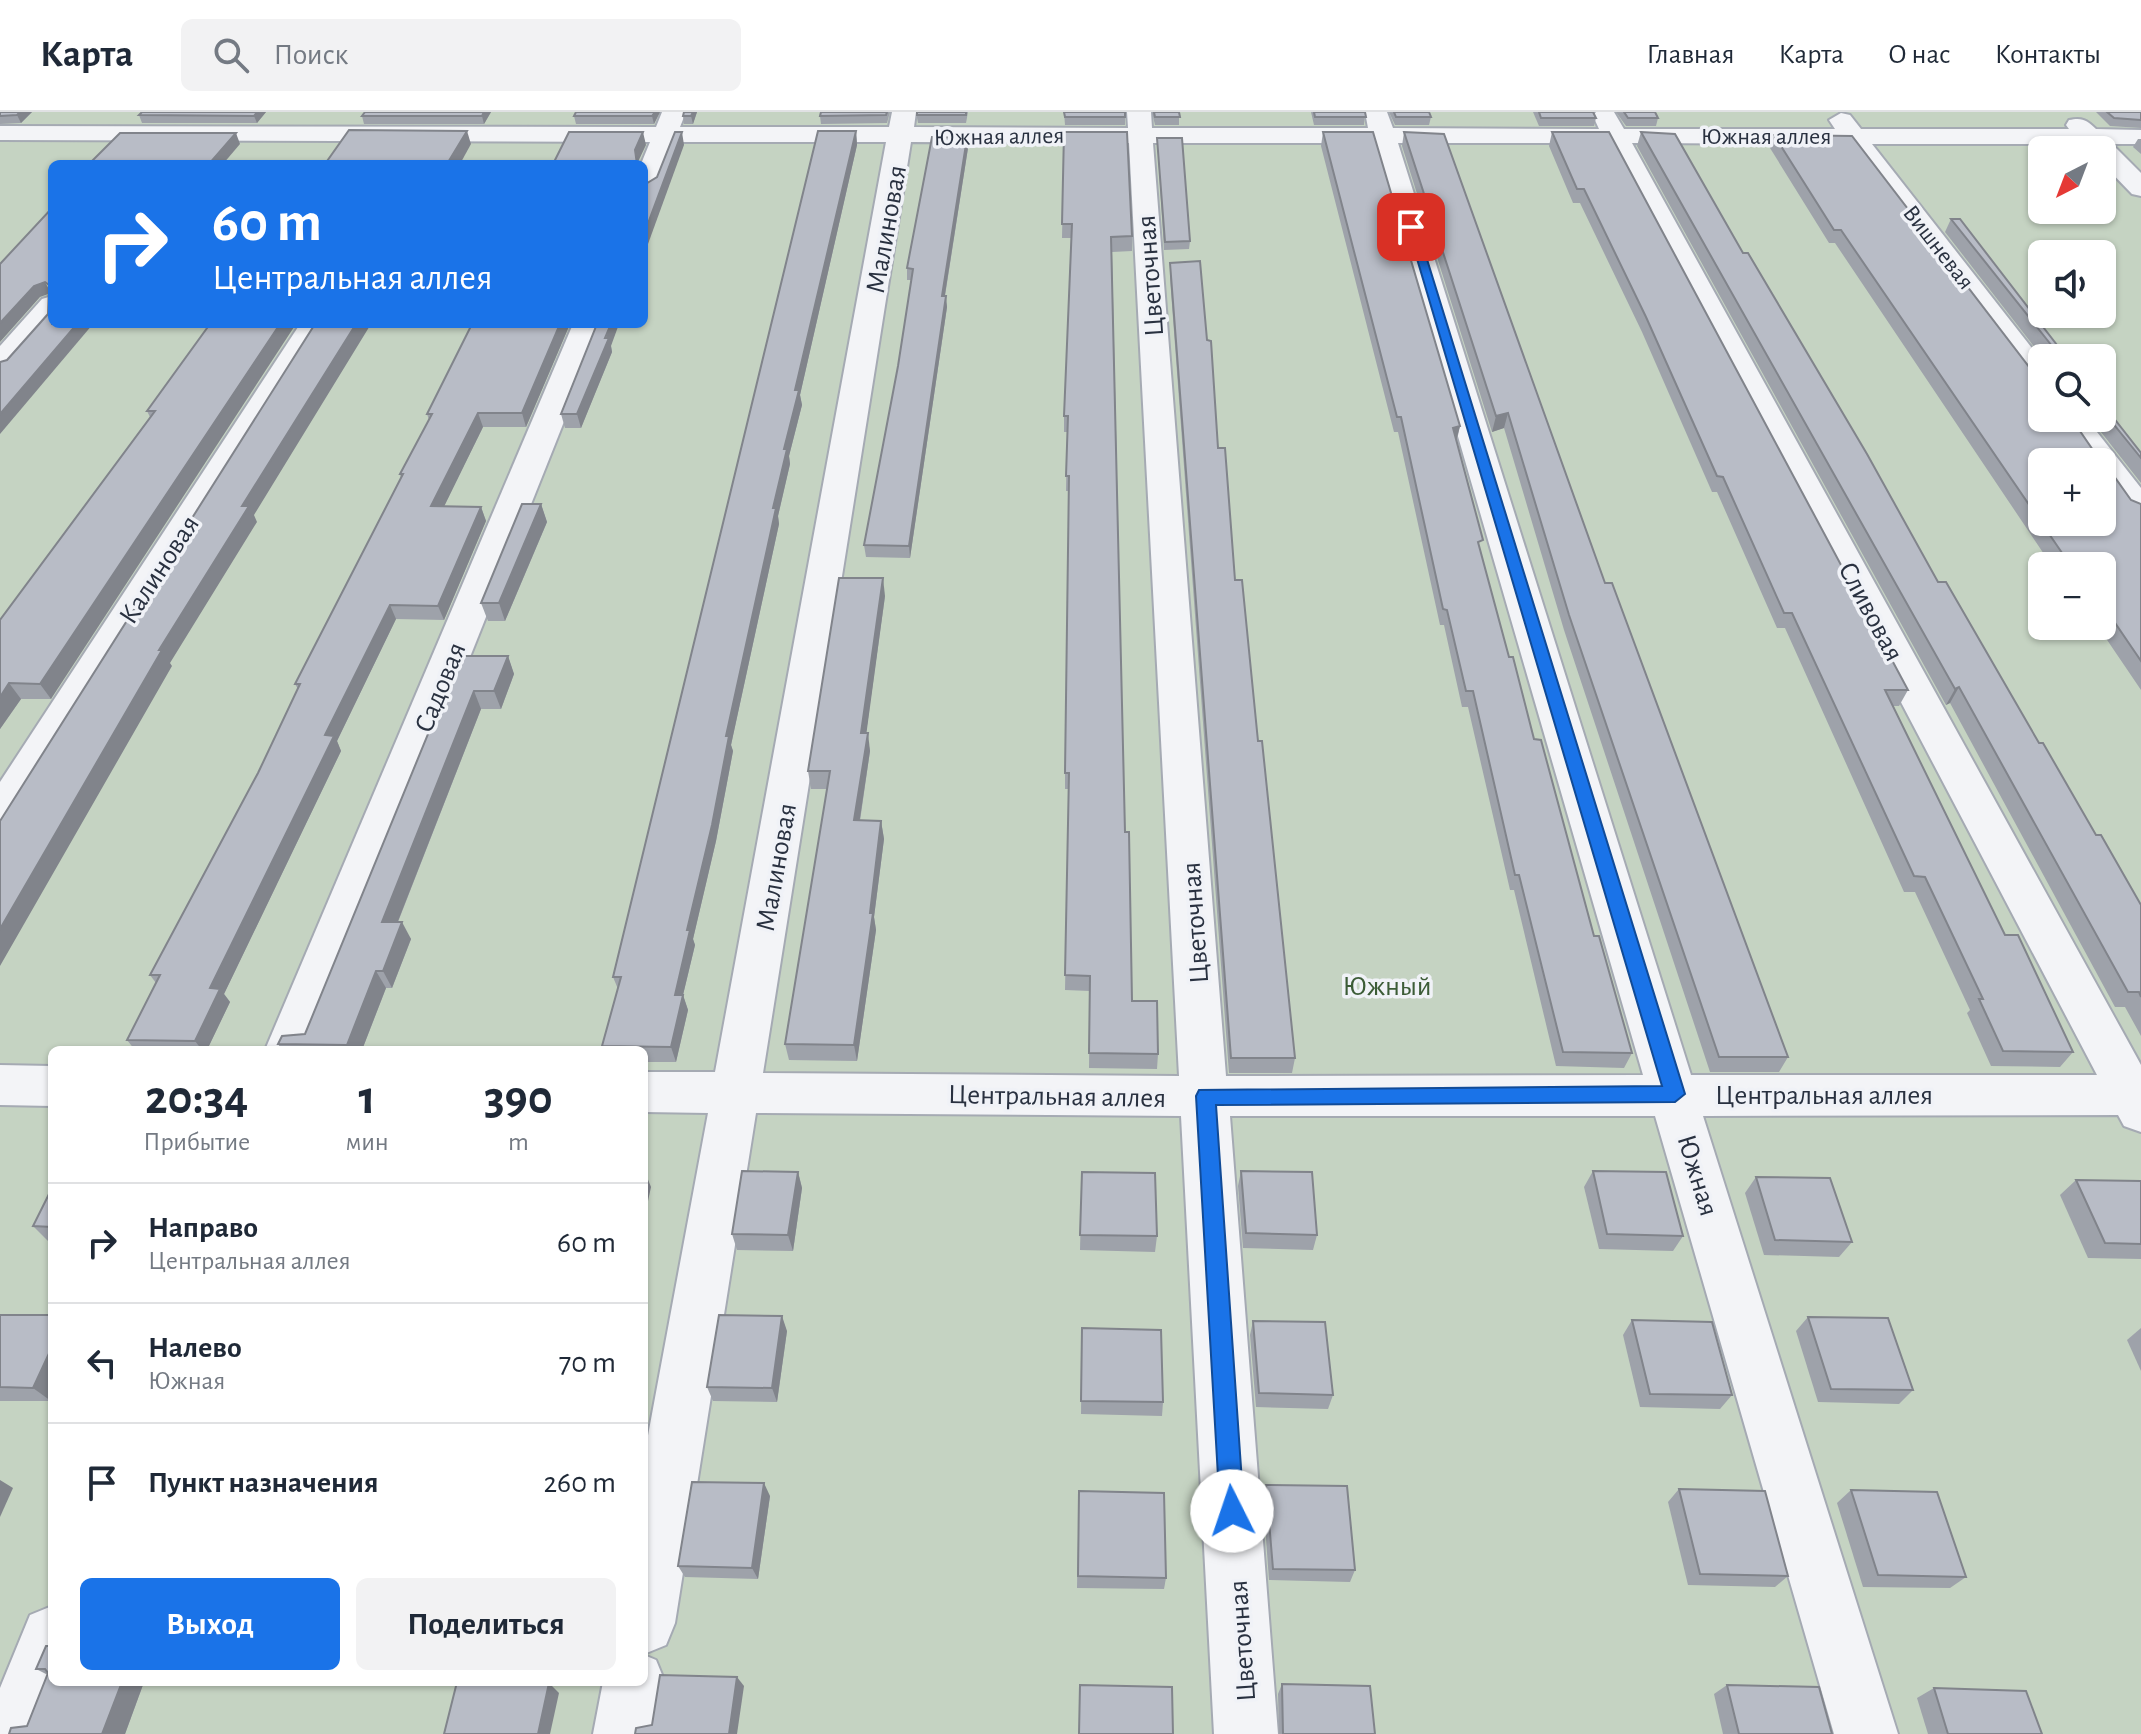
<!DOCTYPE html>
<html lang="ru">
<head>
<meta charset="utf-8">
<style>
  body { margin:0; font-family:"Alegreya Sans",sans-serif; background:#f2f2f3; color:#1f2937; height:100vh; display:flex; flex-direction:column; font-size:30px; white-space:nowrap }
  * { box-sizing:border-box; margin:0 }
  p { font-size:26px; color:#747a83 }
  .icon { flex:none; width:44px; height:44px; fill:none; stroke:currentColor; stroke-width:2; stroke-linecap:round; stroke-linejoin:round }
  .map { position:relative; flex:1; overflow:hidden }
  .details { position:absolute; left:48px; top:934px; width:600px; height:640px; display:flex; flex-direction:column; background:#fff; border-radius:12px; box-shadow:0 2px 6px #0004 }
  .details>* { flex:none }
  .banner { position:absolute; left:48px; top:48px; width:600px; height:168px; border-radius:12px; box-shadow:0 2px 6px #0004; background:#1a73e8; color:#fff; overflow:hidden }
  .needle { width:52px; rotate:222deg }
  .fabs { position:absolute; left:2028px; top:24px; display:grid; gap:16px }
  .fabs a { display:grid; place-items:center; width:88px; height:88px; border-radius:12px; background:#fff; box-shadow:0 2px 6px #0004; font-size:40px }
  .pin { position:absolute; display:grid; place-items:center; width:68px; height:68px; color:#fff; margin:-34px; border-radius:16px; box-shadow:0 4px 12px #0006 }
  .me { position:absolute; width:88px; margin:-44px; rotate:356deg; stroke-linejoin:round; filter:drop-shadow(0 0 6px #0008) }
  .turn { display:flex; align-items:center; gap:28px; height:168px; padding:0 32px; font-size:36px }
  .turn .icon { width:104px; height:104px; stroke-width:2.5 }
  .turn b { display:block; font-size:56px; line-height:68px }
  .eta { display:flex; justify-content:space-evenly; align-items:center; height:136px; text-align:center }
  .eta b { font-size:48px; font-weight:700; line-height:56px }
  .action { display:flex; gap:16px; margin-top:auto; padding:16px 32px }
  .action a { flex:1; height:92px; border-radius:12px; background:#1a73e8; color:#fff; font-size:32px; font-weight:700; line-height:92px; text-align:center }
  .action a+a { background:#f2f2f3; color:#1f2937 }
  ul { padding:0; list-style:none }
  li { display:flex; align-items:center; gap:24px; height:120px; padding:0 32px; border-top:2px solid #e0e1e3 }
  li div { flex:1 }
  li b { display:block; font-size:30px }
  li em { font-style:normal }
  header { display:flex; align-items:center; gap:48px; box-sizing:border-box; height:112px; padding:0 40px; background:#fff; border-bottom:2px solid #e0e1e3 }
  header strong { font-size:38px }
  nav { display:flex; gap:44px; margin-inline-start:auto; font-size:28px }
  .search { width:560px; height:72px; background:#f2f2f3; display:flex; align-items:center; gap:20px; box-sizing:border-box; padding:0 28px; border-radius:12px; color:#747a83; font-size:30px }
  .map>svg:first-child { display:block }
  .green { fill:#c5d3c2; fill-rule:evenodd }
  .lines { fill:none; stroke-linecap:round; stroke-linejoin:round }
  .minor-casing { stroke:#a5aab3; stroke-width:4 }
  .minor { fill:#f3f4f7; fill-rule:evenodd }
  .wall { fill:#9ea2aa }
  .shaded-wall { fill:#81848b }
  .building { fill:#b8bcc6; stroke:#81848b; stroke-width:2; fill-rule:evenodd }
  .route { fill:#1a73e8; stroke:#114b97; stroke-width:2 }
  .labels { text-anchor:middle; stroke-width:7; stroke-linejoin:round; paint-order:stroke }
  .far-street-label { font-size:24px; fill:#293140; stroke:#f0f2f7 }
  .street-label { font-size:28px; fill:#293140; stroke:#f0f2f7 }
  .park-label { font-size:28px; fill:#3c5c37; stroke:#f0f2f7 }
</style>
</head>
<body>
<header>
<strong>Карта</strong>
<div class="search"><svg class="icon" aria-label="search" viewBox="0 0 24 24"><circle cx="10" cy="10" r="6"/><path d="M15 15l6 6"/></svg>Поиск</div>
<nav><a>Главная</a><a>Карта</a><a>О нас</a><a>Контакты</a></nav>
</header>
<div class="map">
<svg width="2141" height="1622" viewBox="0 0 2141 1622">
  <rect width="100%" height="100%" fill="#e0e3e9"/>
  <path class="green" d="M0,0H2141V1622H0ZM2042,38H2102V98H2042ZM52,52H644V212H52ZM2042,142H2102V202H2042ZM2042,246H2102V306H2042ZM2042,350H2102V410H2042ZM2042,454H2102V514H2042ZM52,938H644V1570H52Z"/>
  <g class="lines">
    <defs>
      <g id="minor">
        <path d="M662,0H686L680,15H889L892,0H916L914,15L1128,16L1127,0H1151L1152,16H1368L1365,0H1387L1393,16L1599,17L1593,4L1596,0H1614L1624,17H1835L1829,8L1841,1L1850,3L1861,17H2069L2066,13L2069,8C2082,5 2087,8 2096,17L2141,18V32H2112L2141,61V84L2132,82L2102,51V38H2089L2083,32H1872L2042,249V278L2031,276L1847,32L1632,31L2141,953V1020L2124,1014L2118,1003L1703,1004L1898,1622H1834L1655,1004H1230L1278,1622H1214L1181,1004L756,1001L675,1511L666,1533L644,1542V1345L708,1001L644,1000V960H715L886,30H675L657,77L644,85V52H641L650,30L0,28V14L656,15ZM911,30L1129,31L1179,964L763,961ZM1153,31H1373L1643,963L1226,964ZM1398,31H1607L2097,963H1691Z"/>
        <path d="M52,184V211L11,258L0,261V234L42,187Z"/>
        <path d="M300,212H330L15,714L0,718V670Z"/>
        <path d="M573,212H603L313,938H265Z"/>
        <path d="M2054,306H2086L2141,376V408C2117,402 2102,373 2102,350H2087Z"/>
        <path d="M0,953L52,954V994L0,993Z"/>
        <path d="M52,1494V1570H65L45,1622H0V1576L30,1503Z"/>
        <path d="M644,1543L656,1548L665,1570L657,1622H593L603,1570H644Z"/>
      </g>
    </defs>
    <use href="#minor" class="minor-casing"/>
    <use href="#minor" class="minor"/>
  </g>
  <g class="wall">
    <path d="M0,0H32L21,11L0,12Z"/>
    <path d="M266,0L257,11H142L139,3Z"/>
    <path d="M491,0L484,12H364L362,4Z"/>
    <path d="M576,0H660L654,12H576L574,4Z"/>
    <path d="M684,0H697L693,12H684L683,4Z"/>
    <path d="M821,0H890L887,11L821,12L820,4Z"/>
    <path d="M916,0H968L966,11H918Z"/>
    <path d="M1064,0H1125V13H1065Z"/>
    <path d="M1152,0H1179V13H1155Z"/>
    <path d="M1311,0H1365L1364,13H1314Z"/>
    <path d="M1389,0H1429L1431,5L1429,13H1395Z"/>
    <path d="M1533,0H1593L1596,6L1594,14H1539Z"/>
    <path d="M1616,0H1655L1658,6L1656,14H1626Z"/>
    <path d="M2096,0H2141V16L2110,14Z"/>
    <path d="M856,19L857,33L800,283L802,293L789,344L790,352L778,404L779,412L731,633L733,639L716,729L693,827L695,833L683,883L688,898L676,950H644V938H604L602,934L618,877L613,865Z"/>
    <path d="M1064,20L1132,124V139L1112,140L1125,720L1132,889L1158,942L1157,957L1089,956L1090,879L1065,878L1069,677H1065V661L1069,379H1066L1067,320H1064V304L1071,126H1062Z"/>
    <path d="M1323,20L1460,314L1457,328L1480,438L1509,545L1594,824L1632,941L1624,956L1556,954L1514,778H1510L1468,595H1462L1444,513H1440L1398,320H1394L1321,34Z"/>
    <path d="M1404,20L1605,471L1788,945L1779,960H1710L1564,518L1504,316L1492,320L1402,34Z"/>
    <path d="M1552,20L1908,578L1899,594H1893L2005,823L2073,940L2060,955L1991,954L1967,901L1970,898L1915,780H1904L1785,516H1777L1717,380H1712L1642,220L1580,91H1573L1549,34Z"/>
    <path d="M1641,20L1743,141L1938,470L2096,723L2141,793V924L2125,895H2115L1950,591L1946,593L1637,34Z"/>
    <path d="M1774,23L2093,338L2131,388L2141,392V578L2101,519H2096L2093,514H2102V454H2052L1835,131H1829L1770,36Z"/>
    <path d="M967,26L968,36L945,184L947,195L910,446L866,445L864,433L898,254L912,168H907V156Z"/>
    <path d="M1157,26L1190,129L1189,137L1164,138Z"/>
    <path d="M2138,27H2141V42L2133,35Z"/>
    <path d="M1951,107L2067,246H2043L1945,120Z"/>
    <path d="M1170,151L1218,336L1235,468L1258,629L1295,946L1292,961H1229L1170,166Z"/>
    <path d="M210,212L51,587H21L0,617V508L150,305L147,299Z"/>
    <path d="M472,212H570L526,315H483L444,394L481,395L486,409L444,508L396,507L337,629L341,639L224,882L230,890L207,938H135L127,928L156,871L150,863L258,661L298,577L295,572L401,366L400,362L429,308L427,302Z"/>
    <path d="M611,234L612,240L581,316H565L561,302Z"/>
    <path d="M2102,291L2141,341V371L2090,306H2102Z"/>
    <path d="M541,392L547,410L505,509H488L481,491Z"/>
    <path d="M885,484L866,621L870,639L860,709H881L884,727L874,805L876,818L857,949L789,948L785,932L827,677H811L808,659Z"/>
    <path d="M460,544H508L514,562L501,597H481L398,810L411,827L392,876H386L362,938H282L278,932L305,922Z"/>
    <path d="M1241,1059L1317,1123L1313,1138L1243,1136L1238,1074Z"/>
    <path d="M1593,1059L1683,1124L1673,1139L1599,1137L1584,1075Z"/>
    <path d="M798,1060L802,1076L793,1139L737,1138L732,1122Z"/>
    <path d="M1082,1060L1157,1124L1155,1140L1080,1138Z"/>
    <path d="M1756,1065L1852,1130L1839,1145L1764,1143L1745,1081Z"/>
    <path d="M2076,1068L2141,1069V1147L2088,1146L2060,1083Z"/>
    <path d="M52,1076V1130H49L33,1114Z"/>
    <path d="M0,1203L51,1289H0Z"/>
    <path d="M1808,1205L1913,1278L1899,1292L1818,1290L1796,1219Z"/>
    <path d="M1632,1208L1732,1283L1720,1297L1640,1295L1623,1223Z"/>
    <path d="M1253,1209L1333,1283L1328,1297L1256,1295L1250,1223Z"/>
    <path d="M1082,1216L1163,1290L1162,1304L1081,1302Z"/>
    <path d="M2141,1216V1259L2127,1228Z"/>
    <path d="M787,1219L777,1290L713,1289L707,1275Z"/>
    <path d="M1266,1373L1355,1458L1350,1470L1269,1468L1263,1385Z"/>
    <path d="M1679,1377L1788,1464L1775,1475L1688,1473L1668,1390Z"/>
    <path d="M1851,1378L1966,1465L1950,1476L1863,1475L1837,1391Z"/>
    <path d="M1079,1379L1166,1466L1164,1477L1077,1476Z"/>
    <path d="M770,1384L758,1467L685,1465L678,1454Z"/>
    <path d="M46,1534L52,1570H144L125,1622L27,1614L48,1563L36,1557Z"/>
    <path d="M1282,1572L1375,1622H1279L1278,1582Z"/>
    <path d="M1727,1573L1832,1622H1723L1714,1582Z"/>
    <path d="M1934,1576L2042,1622H1928L1917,1586Z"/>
  </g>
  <g class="shaded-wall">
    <path d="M20,0H32L21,11L17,3Z"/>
    <path d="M257,0H266L257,11L254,4Z"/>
    <path d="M484,0H491L484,12L482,4Z"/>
    <path d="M655,0H660L654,12L652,4Z"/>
    <path d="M693,0H697L693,12L691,4Z"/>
    <path d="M467,19L471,32L460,52H447Z"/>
    <path d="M856,19L857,33L800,283L802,293L789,344L790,352L778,404L779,412L731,633L733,639L716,729L693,827L695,833L683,883L688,898L676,950L671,935L675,883L687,818L773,396L795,278Z"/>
    <path d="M643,20L646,33L637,52L635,38Z"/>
    <path d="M682,20L684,33L644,143V122Z"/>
    <path d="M236,21L240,32L223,52H209Z"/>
    <path d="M967,26L968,36L943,195L942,184Z"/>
    <path d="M45,170L51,181L40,185L0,230V211L34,174Z"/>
    <path d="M946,184L947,195L910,446L909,434Z"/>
    <path d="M77,212H93L0,322V302Z"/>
    <path d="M280,212H296L51,587L40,572Z"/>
    <path d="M356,212H371L254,403L257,410L170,551L172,554L0,854V817L242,394Z"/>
    <path d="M560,212H570L526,315L522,301Z"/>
    <path d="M611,212H619L611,234L612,240L581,316L577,302Z"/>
    <path d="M478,301L483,315L437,409L431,394Z"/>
    <path d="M1508,301L1504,316L1492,320L1496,304Z"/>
    <path d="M1460,314L1456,329L1453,316Z"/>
    <path d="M541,392L547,410L505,509L499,491Z"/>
    <path d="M481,395L486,409L444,508L438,494Z"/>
    <path d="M883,466L885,484L864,639L861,621Z"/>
    <path d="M390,493L396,507L337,629L341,639L224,882L230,890L207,938H202L195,929L210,876L325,623Z"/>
    <path d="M508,544L514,562L501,597L494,579Z"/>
    <path d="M9,571L21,587L0,617V585Z"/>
    <path d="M1959,575L1950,591L1946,593L1955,577Z"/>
    <path d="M474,579L481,597L391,827L382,810Z"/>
    <path d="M868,621L870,639L857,726L854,708Z"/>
    <path d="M881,709L884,727L874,805L876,818L857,949L854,933Z"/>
    <path d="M402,810L411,827L392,876L383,859Z"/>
    <path d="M376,859L386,876L362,938H349L347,933Z"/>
    <path d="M645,1060L651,1075L644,1108V1063Z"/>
    <path d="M798,1060L802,1076L793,1139L788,1123Z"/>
    <path d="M782,1204L787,1219L777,1290L772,1276Z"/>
    <path d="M52,1235V1287L51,1289L33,1276Z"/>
    <path d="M0,1368L13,1376L0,1405Z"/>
    <path d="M764,1371L770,1384L758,1467L752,1456Z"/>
    <path d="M737,1565L744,1574L737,1622H729Z"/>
    <path d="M122,1570H144L125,1622H102Z"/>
    <path d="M549,1571L559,1581L550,1622H538Z"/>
  </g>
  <g class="building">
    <path d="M0,0H20L17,3L0,4Z"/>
    <path d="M142,0H257L254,4L139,3Z"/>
    <path d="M365,0H484L482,4H362Z"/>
    <path d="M576,0H655L652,4H574Z"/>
    <path d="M684,0H693L691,4H683Z"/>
    <path d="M821,0H887L886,3L820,4Z"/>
    <rect x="917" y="0" width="49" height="3"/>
    <path d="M1064,0H1125V5H1065Z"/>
    <path d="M1154,0H1179L1180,5H1155Z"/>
    <path d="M1314,0H1365L1366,5H1315Z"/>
    <path d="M1394,0H1429L1431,5H1396Z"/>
    <path d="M1539,0H1593L1596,6H1541Z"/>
    <path d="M1624,0H1655L1658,6H1628Z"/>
    <path d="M2107,0H2141V8L2114,6Z"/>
    <path d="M349,18L467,19L447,52H325Z"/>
    <path d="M818,19H856L795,278H799L784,337H787L773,396H776L726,624H729L712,713L687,818H690L675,883H683L671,935L602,934L621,865H613Z"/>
    <path d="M569,20H643L635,38L637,52H553Z"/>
    <path d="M675,20H682L644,122V73L657,65Z"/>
    <path d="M1064,20H1127L1132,124L1111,125L1125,720H1129L1132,889H1157L1158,942L1089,941L1090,864L1065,863L1069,661H1065L1069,364H1066L1068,304H1064L1072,112H1062Z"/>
    <path d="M1323,20H1373L1460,314L1453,316L1483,428L1478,430L1509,545H1513L1534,627L1541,628L1594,824H1599L1632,941L1563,940L1519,763H1515L1473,579H1466L1447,498L1443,497L1401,305H1397Z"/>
    <path d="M1404,20L1444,22L1605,471H1612L1788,945H1719L1569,503L1508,301L1496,304Z"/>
    <path d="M1552,20H1609L1908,578H1885L2005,823H2018L2073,940L2003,939L1979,887H1983L1925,765L1914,764L1792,501H1784L1723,365L1717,364L1646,205L1584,77H1577Z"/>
    <path d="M1641,20L1675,22L1743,141H1748L1867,342L1938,470H1946L2039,631H2043L2096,723H2101L2141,793V885L2139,880H2128L1959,575L1955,577Z"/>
    <path d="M120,21H236L209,52H89Z"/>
    <path d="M1774,23L1852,24L2036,264L2042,265V306H2071L2093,338L2108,339L2114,364L2131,388L2141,392V549L2111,505H2105L2102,500V454H2071L1841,118H1834ZM2042,350H2102V410H2042Z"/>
    <path d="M932,25L967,26L942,184H946L909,434L864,433L898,254L913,157L907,156Z"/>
    <path d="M1157,26H1182L1190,129L1165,130Z"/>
    <path d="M52,96V212H77L0,302V250L7,248L48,202L49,173L45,170L34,174L0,211V152Z"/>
    <path d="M1951,107H1960L2067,246H2052V234Z"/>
    <path d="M1200,149L1207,228L1211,229L1218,336H1225L1235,468H1242L1258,629H1262L1295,946H1231L1170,151Z"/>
    <path d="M210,212H280L40,572L9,571L0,585V508L155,299H147Z"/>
    <path d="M315,212H356L242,394H249L159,538H162L0,817V709Z"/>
    <path d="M472,212H560L522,301H478L431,394L481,395L438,494L390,493L325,623L334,624L210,876L220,877L195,929L127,928L160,863H150L258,661L300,572H295L403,362H400L432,302H427Z"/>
    <path d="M597,212H611L605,226H609L577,302H561Z"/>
    <path d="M2102,291L2141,341V346L2102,298Z"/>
    <path d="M522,392H541L499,491H481Z"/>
    <path d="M839,466H883L861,621H868L854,708L881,709L870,801H873L854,933L785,932L830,659H808Z"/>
    <path d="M460,544H508L494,579H474L382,810H402L383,859H376L347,933L278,932L282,924L305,922Z"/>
    <path d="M742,1059L798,1060L788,1123L732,1122Z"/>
    <path d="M1241,1059L1312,1060L1317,1123L1246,1121Z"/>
    <path d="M1593,1059L1666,1060L1683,1124L1607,1122Z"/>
    <path d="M1082,1060L1155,1061L1157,1124L1080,1123Z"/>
    <path d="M1756,1065L1830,1066L1852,1130L1775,1128Z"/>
    <path d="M2076,1068L2141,1069V1132L2105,1131Z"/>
    <path d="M52,1076V1115L33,1114Z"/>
    <path d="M0,1203H52V1235L33,1276L0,1275Z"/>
    <path d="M719,1203L782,1204L772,1276L707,1275Z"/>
    <path d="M1808,1205L1888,1206L1913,1278L1831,1277Z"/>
    <path d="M1632,1208L1712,1210L1732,1283L1650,1282Z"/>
    <path d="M1253,1209L1325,1210L1333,1283L1259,1281Z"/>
    <path d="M1082,1216L1161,1218L1163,1290L1081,1289Z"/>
    <path d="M692,1370L764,1371L752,1456L678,1454Z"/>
    <path d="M1266,1373L1347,1374L1355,1458L1273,1457Z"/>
    <path d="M1679,1377L1765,1379L1788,1464L1700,1462Z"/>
    <path d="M1851,1378L1937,1380L1966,1465L1878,1463Z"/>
    <path d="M1079,1379L1164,1381L1166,1466L1078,1464Z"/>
    <path d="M46,1534H52V1570H122L102,1622H9L11,1616L27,1614L48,1561L45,1557H36Z"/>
    <path d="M660,1563L737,1565L729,1622H635L636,1616L652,1613Z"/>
    <path d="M457,1570L549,1571L538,1622H444Z"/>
    <path d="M1282,1572L1370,1574L1375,1622H1283Z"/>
    <path d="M1080,1573L1172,1575L1173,1622H1079Z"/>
    <path d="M1727,1573L1819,1575L1832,1622H1739Z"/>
    <path d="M1934,1576L2026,1579L2042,1622H1948Z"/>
  </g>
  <path class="route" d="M1407,113L1417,115L1685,982L1675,990L1216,993L1244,1399L1241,1407L1232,1411L1224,1407L1220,1399L1196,984L1199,978L1662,974Z"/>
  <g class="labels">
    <g class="far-street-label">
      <text transform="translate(999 24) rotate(-1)" y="8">Южная аллея</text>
      <text x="1766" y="32">Южная аллея</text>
      <text transform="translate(1939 135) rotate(52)" y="8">Вишневая</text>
    </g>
    <g class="street-label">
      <text transform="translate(885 117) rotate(-80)" y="10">Малиновая</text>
      <text transform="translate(1149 164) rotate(-94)" y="10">Цветочная</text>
      <text transform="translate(158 457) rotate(-57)" y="10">Калиновая</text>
      <text transform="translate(1872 499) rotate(62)" y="10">Сливовая</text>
      <text transform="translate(439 575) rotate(-68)" y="10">Садовая</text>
      <text transform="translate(775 755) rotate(-80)" y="10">Малиновая</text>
      <text transform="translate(1194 811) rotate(-94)" y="10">Цветочная</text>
      <text x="1824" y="992">Центральная аллея</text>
      <text transform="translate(1057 983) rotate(1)" y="10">Центральная аллея</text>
      <text transform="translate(1699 1063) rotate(73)" y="10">Южная</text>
      <text transform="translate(1241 1529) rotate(-94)" y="10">Цветочная</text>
    </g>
    <g class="park-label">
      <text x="1387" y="883">Южный</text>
    </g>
  </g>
</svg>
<div class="fabs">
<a><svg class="needle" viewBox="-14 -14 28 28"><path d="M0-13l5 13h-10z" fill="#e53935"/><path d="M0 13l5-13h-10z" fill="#747a83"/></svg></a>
<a><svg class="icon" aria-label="sound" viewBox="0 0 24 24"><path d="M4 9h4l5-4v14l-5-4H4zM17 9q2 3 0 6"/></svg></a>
<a><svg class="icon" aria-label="search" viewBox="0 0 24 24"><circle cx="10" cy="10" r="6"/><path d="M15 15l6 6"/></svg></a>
<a>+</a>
<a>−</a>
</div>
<div class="pin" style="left:1411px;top:115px;background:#d93025"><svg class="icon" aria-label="arrive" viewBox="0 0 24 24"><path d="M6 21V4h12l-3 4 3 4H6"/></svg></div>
<svg class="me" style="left:1232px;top:1399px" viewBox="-20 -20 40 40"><circle r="19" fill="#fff"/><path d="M0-13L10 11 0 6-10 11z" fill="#1a73e8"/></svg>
<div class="banner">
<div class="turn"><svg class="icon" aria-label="right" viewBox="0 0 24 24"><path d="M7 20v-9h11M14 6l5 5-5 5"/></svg><div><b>60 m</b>Центральная аллея</div></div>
</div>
<section class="details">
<div class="eta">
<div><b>20:34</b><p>Прибытие</p></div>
<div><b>1</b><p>мин</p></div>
<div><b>390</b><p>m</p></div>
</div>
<ul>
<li><svg class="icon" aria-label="right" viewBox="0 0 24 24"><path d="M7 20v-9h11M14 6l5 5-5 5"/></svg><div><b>Направо</b><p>Центральная аллея</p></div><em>60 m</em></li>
<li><svg class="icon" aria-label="left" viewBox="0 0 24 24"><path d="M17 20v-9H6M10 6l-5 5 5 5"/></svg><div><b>Налево</b><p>Южная</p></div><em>70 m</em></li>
<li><svg class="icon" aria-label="arrive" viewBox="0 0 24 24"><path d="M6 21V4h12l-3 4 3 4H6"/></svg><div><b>Пункт назначения</b></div><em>260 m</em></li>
</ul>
<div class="action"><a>Выход</a><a>Поделиться</a></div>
</section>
</div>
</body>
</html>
